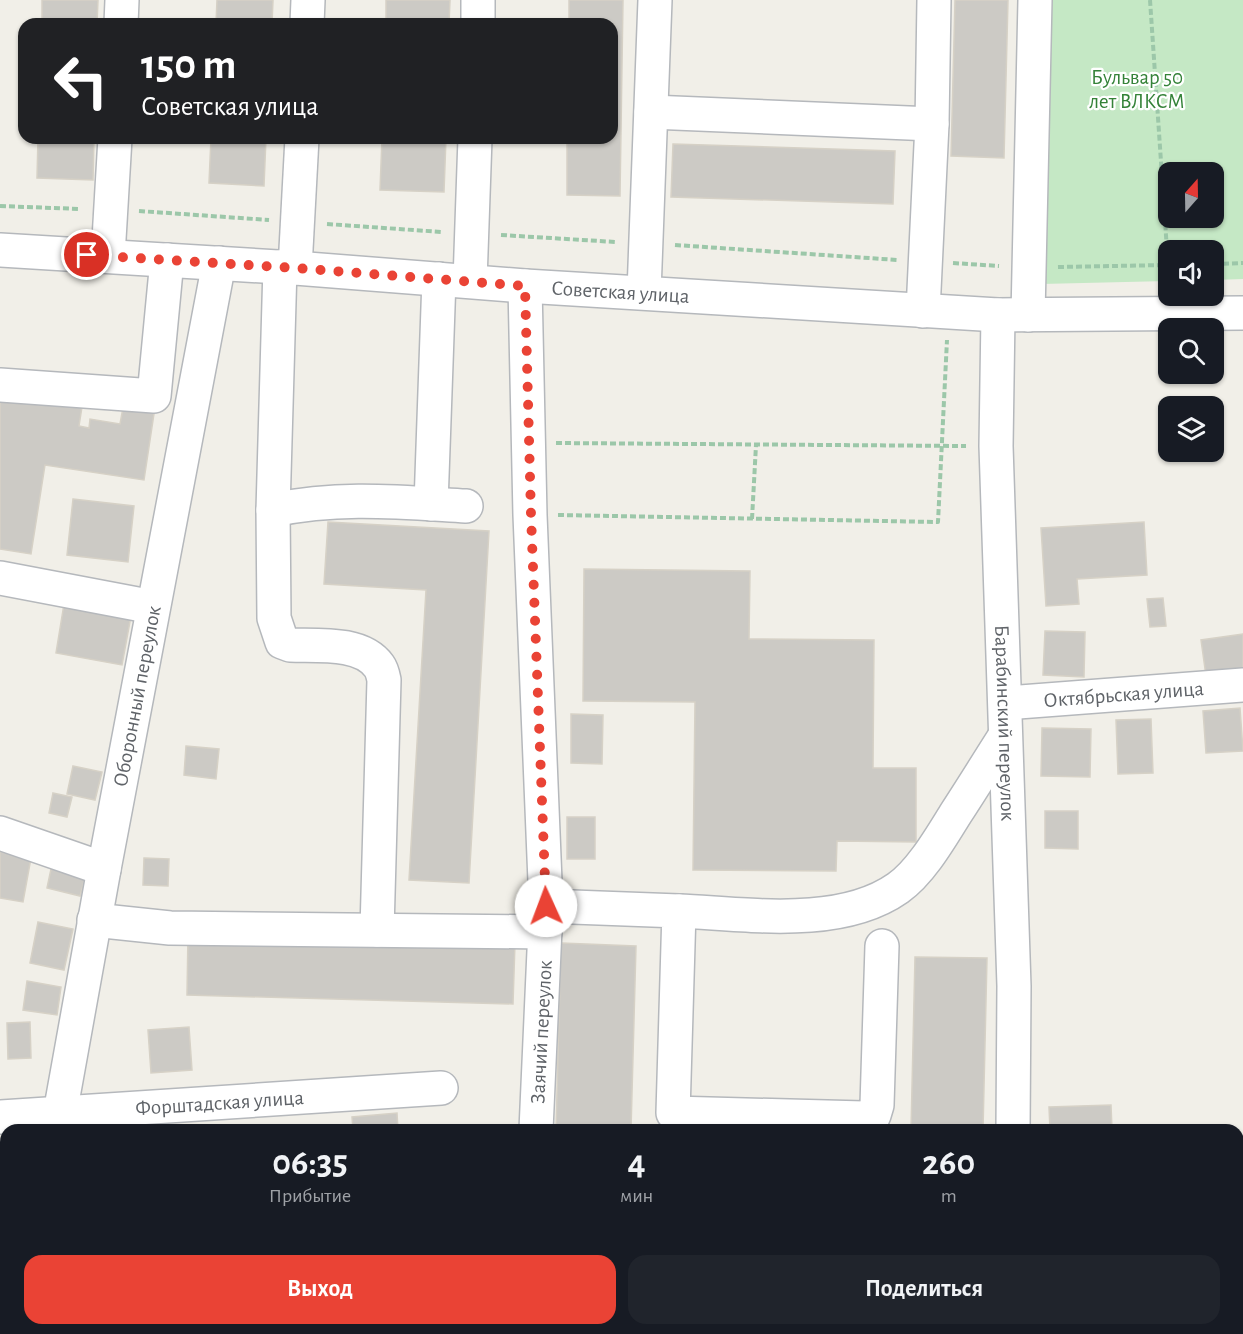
<!DOCTYPE html>
<html lang="ru">
<head>
<meta charset="utf-8">
<style>
  body { margin:0; font-family:"Alegreya Sans",sans-serif; background:#20242c; color:#f1f3f6; height:100vh; display:flex; flex-direction:column; font-size:22px; white-space:nowrap }
  * { box-sizing:border-box; margin:0 }
  p { font-size:20px; color:#9ea1a6 }
  .icon { flex:none; width:33px; height:33px; fill:none; stroke:currentColor; stroke-width:2; stroke-linecap:round; stroke-linejoin:round }
  .map { position:relative; flex:1; overflow:hidden }
  .details { position:absolute; left:0px; top:1124px; width:1244px; height:212px; display:flex; flex-direction:column; background:#171b24; border-radius:18px 18px 0 0; box-shadow:0 2px 4px #0004 }
  .details>* { flex:none }
  .hud { position:absolute; left:18px; top:18px; width:600px; height:126px; border-radius:18px; box-shadow:0 2px 4px #0004; background:#202124; color:#fff; overflow:hidden }
  .needle { width:39px; rotate:20deg }
  .tools { position:absolute; left:1158px; top:162px; display:grid; gap:12px }
  .tools a { display:grid; place-items:center; width:66px; height:66px; border-radius:12px; background:#171b24; box-shadow:0 2px 4px #0004; font-size:30px }
  .pin { position:absolute; display:grid; place-items:center; width:51px; height:51px; color:#fff; margin:-26px; border:3px solid #fff; border-radius:50%; box-shadow:0 2px 6px #0007 }
  .me { position:absolute; width:66px; margin:-33px; rotate:358deg; stroke-linejoin:round; filter:drop-shadow(0 0 4px #0008) }
  .turn { display:flex; align-items:center; gap:21px; height:126px; padding:0 24px; font-size:27px }
  .turn .icon { width:78px; height:78px; stroke-width:2.5 }
  .turn b { display:block; font-size:42px; line-height:51px }
  .eta { display:flex; justify-content:space-evenly; align-items:center; height:102px; text-align:center }
  .eta b { font-size:36px; font-weight:700; line-height:42px }
  .primary-button { display:flex; gap:12px; margin-top:auto; padding:12px 24px }
  .primary-button a { flex:1; height:69px; border-radius:18px; background:#ea4335; color:#fff; font-size:24px; font-weight:700; line-height:69px; text-align:center }
  .primary-button a+a { background:#20242c; color:#f1f3f6 }
  .map>svg:first-child { display:block }
  .green { fill:#c5e8c5; fill-rule:evenodd }
  .building { fill:#cccac5; stroke:#d6d1c6; stroke-width:1.5 }
  .lines { fill:none; stroke-linecap:round; stroke-linejoin:round }
  .minor-casing { stroke:#b5b8bc; stroke-width:36 }
  .path { stroke:#9cc7a9; stroke-width:4; stroke-dasharray:6 3; stroke-linecap:butt }
  .minor { stroke:#fff; stroke-width:33 }
  .route { stroke:#ea4335; stroke-width:10; stroke-dasharray:0 18 }
  .labels { text-anchor:middle; stroke-width:4.5; stroke-linejoin:round; paint-order:stroke }
  .park-label { font-size:21px; fill:#348238; stroke:#fff }
  .street-label { font-size:21px; fill:#5f6368; stroke:#fff }
</style>
</head>
<body>
<div class="map">
<svg width="1243" height="1334" viewBox="0 0 1243 1334">
  <rect width="100%" height="100%" fill="#f1efe8"/>
  <path class="green" d="M1051,0H1243V279L1214,280V250H1168V281L1041,284ZM1168,172H1214V218H1168Z"/>
  <g class="building">
    <path d="M42,0H98L97,24H42Z"/>
    <path d="M217,0H273L272,24H216Z"/>
    <path d="M386,0H450L449,24H386Z"/>
    <path d="M569,0H623L620,196L567,195V138H612V24H569Z"/>
    <path d="M955,0H1008L1004,158L951,156Z"/>
    <path d="M38,138H94L93,180L37,178Z"/>
    <path d="M211,138H266L264,186L209,183Z"/>
    <path d="M382,138H446L444,192L380,190Z"/>
    <path d="M673,144L895,151L893,204L671,197Z"/>
    <path d="M0,395L82,407L79,426L89,428L90,419L120,424L124,402L155,407L144,480L45,465L31,554L0,549Z"/>
    <path d="M73,499L134,506L128,562L67,555Z"/>
    <path d="M328,522L489,531L469,883L409,880L426,590L324,584Z"/>
    <path d="M1144,522L1147,575L1077,579L1079,604L1046,606L1041,528Z"/>
    <path d="M584,569L750,571L749,639L874,640L873,768H916V842L837,841L836,871L693,870L695,702L583,701Z"/>
    <path d="M1163,598L1166,626L1150,627L1147,599Z"/>
    <path d="M64,604L131,616L122,665L56,653Z"/>
    <path d="M1045,631L1085,632L1084,677L1043,675Z"/>
    <path d="M1243,634V672L1206,676L1201,640Z"/>
    <path d="M1240,708L1243,751L1206,753L1203,711Z"/>
    <path d="M571,714L603,715L602,764L571,763Z"/>
    <path d="M1151,719L1153,773L1118,774L1116,720Z"/>
    <path d="M1042,728L1091,729L1090,777L1041,776Z"/>
    <path d="M186,746L219,749L216,779L184,775Z"/>
    <path d="M73,766L102,772L95,800L67,794Z"/>
    <path d="M53,793L72,797L67,817L49,813Z"/>
    <path d="M1045,811H1078V849L1045,848Z"/>
    <rect x="567" y="817" width="28" height="42"/>
    <path d="M0,852L31,858L23,902L0,898Z"/>
    <path d="M144,858L169,859L168,886L143,885Z"/>
    <path d="M51,869L85,878L80,896L47,888Z"/>
    <path d="M38,922L73,929L64,970L30,963Z"/>
    <path d="M188,934L515,943L513,1004L187,995Z"/>
    <path d="M561,943L636,946L631,1130H556Z"/>
    <path d="M915,957L987,958L983,1130H911Z"/>
    <path d="M27,981L61,987L57,1015L23,1010Z"/>
    <path d="M30,1022L31,1058L8,1059L7,1023Z"/>
    <path d="M189,1027L192,1070L151,1073L148,1030Z"/>
    <path d="M1111,1105L1112,1130H1050L1049,1107Z"/>
    <path d="M397,1113L398,1130H353L352,1117Z"/>
    <path d="M1243,1164V1181H1238V1165Z"/>
    <path d="M952,1329H987V1330L953,1334Z"/>
    <path d="M1105,1329H1149L1110,1334H1105Z"/>
  </g>
  <g class="lines">
    <defs>
      <g id="minor">
        <path d="M121,24L122,0"/>
        <path d="M307,24L308,0"/>
        <path d="M478,24V0"/>
        <path d="M651,112L932,124"/>
        <path id="s1" d="M0,250L295,268L525,286L998,315L1243,313"/>
        <path d="M108,256L115,138"/>
        <path d="M280,267L273,510L274,618L282,642L290,645C317,646 361,641 379,666C382,670 383,675 384,680L377,930"/>
        <path d="M295,268L302,138"/>
        <path d="M470,281L475,138"/>
        <path d="M525,286L530,515L546,906L536,1130"/>
        <path d="M644,292L655,0"/>
        <path d="M923,311L932,124L934,0"/>
        <path id="s2" d="M998,315L996,446L1014,986L1013,1130"/>
        <path d="M1028,315L1035,0"/>
        <path d="M0,385L154,396L167,260"/>
        <path d="M431,504L439,279"/>
        <path d="M273,510C340,496 398,502 466,506"/>
        <path d="M0,578L153,607"/>
        <path id="s3" d="M1006,703L1243,685"/>
        <path d="M0,833L104,869"/>
        <path d="M546,906L679,911L673,1113L864,1118L874,1115L877,1105L882,946"/>
        <path d="M679,911C746,914 840,929 898,888C921,872 941,837 956,813C973,787 989,761 1005,736"/>
        <path d="M94,920L170,928L545,932"/>
        <path id="s4" d="M0,1117L441,1088"/>
        <path id="s5" d="M57,1130L104,869L219,263"/>
        <path d="M1238,1215L1243,1214"/>
        <path d="M1016,1329V1334"/>
        <path d="M40,1334V1329"/>
        <path d="M504,1334L506,1329"/>
        <path d="M571,1334L602,1329"/>
      </g>
    </defs>
    <use href="#minor" class="minor-casing"/>
    <g class="path">
      <path d="M1150,0L1168,265"/>
      <path d="M0,206L80,209"/>
      <path d="M139,211L269,220"/>
      <path d="M327,224L442,232"/>
      <path d="M501,235L616,242"/>
      <path d="M675,245L898,260"/>
      <path d="M953,263L999,266"/>
      <path d="M1214,264L1243,263"/>
      <path d="M1058,267L1168,265"/>
      <path d="M556,443L966,446"/>
      <path d="M558,515L938,522L947,340"/>
      <path d="M752,519L756,445"/>
    </g>
    <use href="#minor" class="minor"/>
  </g>
  <g class="lines">
    <path class="route" d="M87,255L295,268L525,286L531,515L546,906"/>
  </g>
  <g class="labels">
    <g class="park-label">
      <text x="1137" y="84">Бульвар 50<tspan x="1137" dy="24">лет ВЛКСМ</tspan></text>
    </g>
    <g class="street-label">
      <text dy="7" stroke="none"><textPath href="#s1" startOffset="622">Советская улица</textPath></text>
      <text dy="7" stroke="none"><textPath href="#s3" startOffset="118">Октябрьская улица</textPath></text>
      <text dy="7" stroke="none"><textPath href="#s5" startOffset="441">Оборонный переулок</textPath></text>
      <text dy="7" stroke="none"><textPath href="#s2" startOffset="408">Барабинский переулок</textPath></text>
      <text transform="translate(541 1032) rotate(-87)" y="7">Заячий переулок</text>
      <text dy="7" stroke="none"><textPath href="#s4" startOffset="220">Форштадская улица</textPath></text>
    </g>
  </g>
</svg>
<div class="tools">
<a><svg class="needle" viewBox="-14 -14 28 28"><path d="M0-13l5 13h-10z" fill="#e53935"/><path d="M0 13l5-13h-10z" fill="#9ea1a6"/></svg></a>
<a><svg class="icon" aria-label="sound" viewBox="0 0 24 24"><path d="M4 9h4l5-4v14l-5-4H4zM17 9q2 3 0 6"/></svg></a>
<a><svg class="icon" aria-label="search" viewBox="0 0 24 24"><circle cx="10" cy="10" r="6"/><path d="M15 15l6 6"/></svg></a>
<a><svg class="icon" aria-label="layers" viewBox="0 0 24 24"><path d="M12 4l9 5-9 5-9-5zM3 14l9 5 9-5"/></svg></a>
</div>
<div class="pin" style="left:87px;top:255px;background:#d93025"><svg class="icon" aria-label="arrive" viewBox="0 0 24 24"><path d="M6 21V4h12l-3 4 3 4H6"/></svg></div>
<svg class="me" style="left:546px;top:906px" viewBox="-20 -20 40 40"><circle r="19" fill="#fff"/><path d="M0-13L10 11 0 6-10 11z" fill="#ea4335"/></svg>
<div class="hud">
<div class="turn"><svg class="icon" aria-label="left" viewBox="0 0 24 24"><path d="M17 20v-9H6M10 6l-5 5 5 5"/></svg><div><b>150 m</b>Советская улица</div></div>
</div>
<section class="details">
<div class="eta">
<div><b>06:35</b><p>Прибытие</p></div>
<div><b>4</b><p>мин</p></div>
<div><b>260</b><p>m</p></div>
</div>
<div class="primary-button"><a>Выход</a><a>Поделиться</a></div>
</section>
</div>
</body>
</html>
